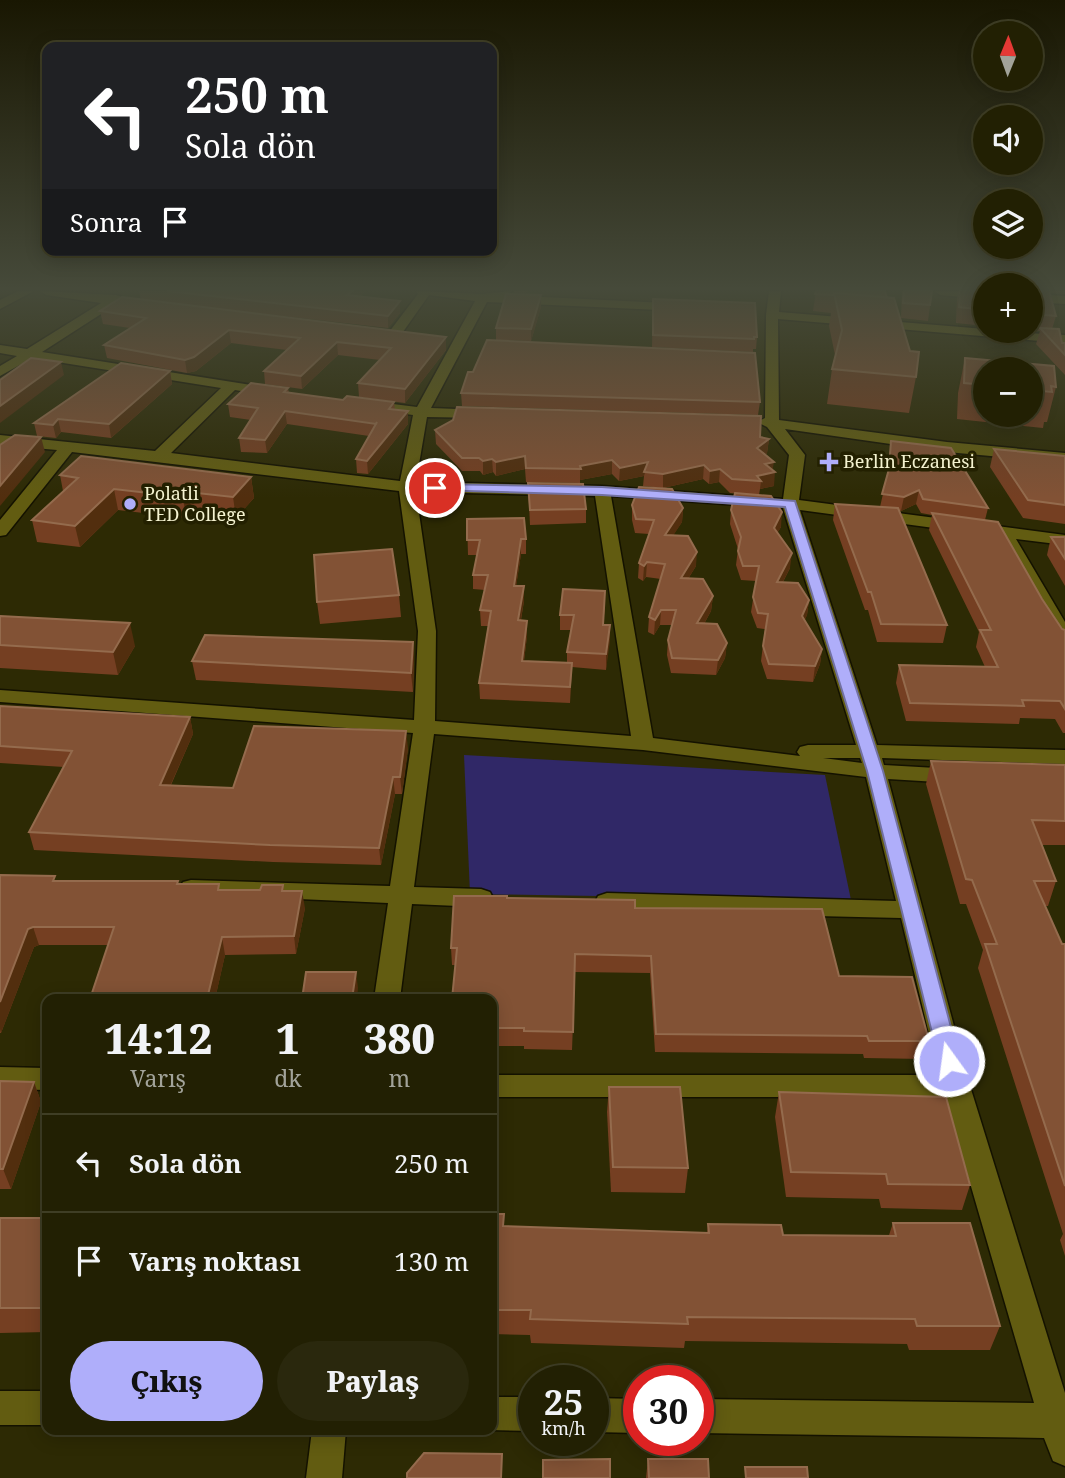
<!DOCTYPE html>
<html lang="tr">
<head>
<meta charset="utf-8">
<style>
  body { margin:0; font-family:"Noto Serif",serif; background:#2a280d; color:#f1f3f6; height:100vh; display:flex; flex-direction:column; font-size:26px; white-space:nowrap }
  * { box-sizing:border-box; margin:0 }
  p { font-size:23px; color:#a2a39a }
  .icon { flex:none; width:38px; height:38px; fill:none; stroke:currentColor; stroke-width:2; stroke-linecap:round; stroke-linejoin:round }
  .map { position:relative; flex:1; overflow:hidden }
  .sheet { position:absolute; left:42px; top:994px; width:455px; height:441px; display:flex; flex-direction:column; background:#222003; border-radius:14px; box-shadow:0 4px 18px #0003,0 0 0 2px #3f3e25 }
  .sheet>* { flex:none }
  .banner { position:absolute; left:42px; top:42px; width:455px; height:214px; border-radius:14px; box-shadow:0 4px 18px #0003,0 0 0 2px #3f3e25; background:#202124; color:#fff; overflow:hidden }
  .needle { width:46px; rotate:1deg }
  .controls { position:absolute; left:973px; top:21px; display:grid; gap:14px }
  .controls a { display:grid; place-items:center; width:70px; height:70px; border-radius:50%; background:#222003; box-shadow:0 4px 18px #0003,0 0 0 2px #3f3e25; font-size:35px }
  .speed { position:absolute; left:518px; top:1365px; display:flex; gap:14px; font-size:35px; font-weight:700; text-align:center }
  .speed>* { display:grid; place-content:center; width:91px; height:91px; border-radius:50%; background:#222003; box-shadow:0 4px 18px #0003,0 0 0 2px #3f3e25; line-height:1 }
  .speed small { font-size:18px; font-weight:400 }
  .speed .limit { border:10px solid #d22; background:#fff; color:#111 }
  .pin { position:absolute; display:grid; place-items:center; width:60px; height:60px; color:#fff; margin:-30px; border:4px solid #fff; border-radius:50%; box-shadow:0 2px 7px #0007 }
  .me { position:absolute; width:77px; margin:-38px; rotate:346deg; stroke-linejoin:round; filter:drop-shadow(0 0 5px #0008) }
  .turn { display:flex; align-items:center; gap:24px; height:147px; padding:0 28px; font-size:32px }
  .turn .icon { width:91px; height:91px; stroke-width:2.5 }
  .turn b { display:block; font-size:49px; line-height:60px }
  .then { display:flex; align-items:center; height:66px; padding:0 28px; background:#0003; gap:14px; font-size:26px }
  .eta { display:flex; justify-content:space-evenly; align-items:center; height:119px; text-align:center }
  .eta b { font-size:42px; font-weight:800; line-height:49px }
  .button { display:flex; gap:14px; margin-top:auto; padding:14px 28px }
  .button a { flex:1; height:80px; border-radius:42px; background:#afaefa; color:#111; font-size:28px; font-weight:800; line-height:80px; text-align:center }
  .button a+a { background:#2a280d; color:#f1f3f6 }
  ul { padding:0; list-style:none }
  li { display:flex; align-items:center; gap:21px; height:98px; padding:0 28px; border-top:2px solid #3f3e25 }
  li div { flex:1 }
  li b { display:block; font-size:26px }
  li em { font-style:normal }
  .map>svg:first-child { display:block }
  .green { fill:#302867 }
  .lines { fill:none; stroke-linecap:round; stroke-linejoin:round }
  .minor-casing { stroke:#141200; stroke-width:3 }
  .minor { fill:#625c11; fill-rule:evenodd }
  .wall { fill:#753f22; fill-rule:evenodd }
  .shaded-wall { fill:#522e0e }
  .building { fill:#825235; stroke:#946b4d; stroke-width:2 }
  .route { fill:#afaefa; stroke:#7271a2; stroke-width:2 }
  .poi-dot { fill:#afaefa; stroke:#232000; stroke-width:2.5 }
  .labels { text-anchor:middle; stroke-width:7; stroke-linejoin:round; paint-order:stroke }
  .far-poi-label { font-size:18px; fill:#f5f3d0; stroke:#232000; text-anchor:start }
</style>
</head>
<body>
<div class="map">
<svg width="1065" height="1478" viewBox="0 0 1065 1478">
  <rect width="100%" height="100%" fill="#2d2a04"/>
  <path class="green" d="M464,755L825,775L851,900L470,894Z"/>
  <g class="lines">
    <defs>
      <g id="minor">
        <path d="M18,291H34L0,309V300Z"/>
        <path d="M40,291L116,295L147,305L141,309L115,305L42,352L271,388L278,392L271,396L235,390L171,453L400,481L413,415L369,409L362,405L369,401L417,407L475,301L429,295L398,339H388L386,336L418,294L416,291L482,294L512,291L505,295L686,304V310L682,311L487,302L431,408L483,410L490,414L483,418L427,417L416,482L602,486L783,499L789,455L767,427L757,422L765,418L766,315L769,291H781L779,312L985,329V331L1065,335V343L778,319L779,420L947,442L1065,453V463L947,452L785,429L805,455L799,500L1065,535V545L1016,539L1065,622V644L1055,638L999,539L1001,537L800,510L877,745L1065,750V764L882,758L884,765L954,769L962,771L965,776L962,781L954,783L888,779L970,1086L1065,1393V1466L1053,1461L1044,1438L698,1433V1399L1034,1403L945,1097H492V1075H939L901,918L607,911L598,908L595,902L598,896L607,893L896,901L866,777L643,750L434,734L414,887L481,889L490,892L493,898L490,904L481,907L412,904L400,999H374L388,903L183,894L179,888L183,882L191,880L390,886L413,733L0,702V690L414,720L418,631L399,491L72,452L6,535L0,536V520L57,450L0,445V435L155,451L221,388L32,358L0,376V366L17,356L0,353V345L27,349L101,303L46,295ZM416,492L595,496L631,736L435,721L436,631ZM611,496L783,508L856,745H808L800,747L797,752L800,756L653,738ZM823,758H860L862,763Z"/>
        <path d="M934,291H985V299L940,295Z"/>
        <path d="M1031,294L1065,296V304L1031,302Z"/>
        <path d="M0,1067L47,1068V1090L0,1089Z"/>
        <rect x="0" y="1391" width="47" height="34"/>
        <path d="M492,1397H534V1431L489,1430H492Z"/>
        <path d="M593,1398L639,1399V1433L593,1432Z"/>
        <path d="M312,1430H346L342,1478H306Z"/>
      </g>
    </defs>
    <use href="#minor" class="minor-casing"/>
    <use href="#minor" class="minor"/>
  </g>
  <g class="wall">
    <path d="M139,291H365L359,297L400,301V313L388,328L141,300Z"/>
    <path d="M514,291H527L526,293H514Z"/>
    <path d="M816,291H885L916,377L909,413L827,404L832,369L835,355L829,326L831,313L813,311Z"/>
    <path d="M902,291H932L928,321L901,318Z"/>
    <path d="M958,291H985V326L956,323L957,299Z"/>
    <path d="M1031,291L1056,316L1052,329L1065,355V375L1036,344L1040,331L1031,330Z"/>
    <path d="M1052,291H1065V294L1053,293Z"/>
    <path d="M653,299L757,337L756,349H753V352L652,347Z"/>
    <path d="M541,307L531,341L496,340V328Z"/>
    <path d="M100,311L446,337V350L405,403L359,397L358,383L380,360L338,355L302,389L265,384L264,371L287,350L231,343L196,371L187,373L107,358L104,345L130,328L103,324Z"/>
    <path d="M965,358L1054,366L1056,387L1047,422H1044L1043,428L957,419L958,393ZM985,369H1031V415H985Z"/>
    <path d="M170,371L172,384L111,438L61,432L56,438L37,436L34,423Z"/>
    <path d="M288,388L289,393L343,400L394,402L395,410L408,424L368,474L357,473L356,459L369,436L287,424L267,453L241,452L239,438L251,420L230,417L228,404Z"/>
    <path d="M461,393L760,402L758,415L462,406Z"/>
    <path d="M435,430L760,437L769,439L767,453L765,455L773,470L774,486L760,489L759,495L730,493L719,482L709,484L703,479L663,488L643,486L644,476L619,481L612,474L580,480V483L526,482L525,469L496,476L493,472L483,475L480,471H462L436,444Z"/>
    <path d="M891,441L988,508L985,520L1042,599L1062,629L1065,630V733H1063L1055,719L1020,718L1019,724L906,721L896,683L899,665L985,667L976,647L979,632L929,530L932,515L921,513L916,504L901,511L899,510L947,625L943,643L877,642L868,610H865L833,520L835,504L880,507L887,476Z"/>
    <path d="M994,449L1065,456V524L1023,518L990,467Z"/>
    <path d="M60,475L251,477L254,498L236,518L192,512L186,518L118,510L80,547L37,542L32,520L63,491Z"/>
    <path d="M528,483L586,509V523L530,525Z"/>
    <path d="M632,505L683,508L682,522L673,535L696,566L688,579L713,596L711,611L704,624L727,643L725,658L716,675L671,673L667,655L668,640L672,625H660L654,635L648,632L649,617L661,579L646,577L643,581L638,578L639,563L649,534L635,533L632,520Z"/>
    <path d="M731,510L781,527L777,533L790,568L783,582L809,600L807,615L804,621L822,649L820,664L813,682L767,679L761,661L765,629L757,628L751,612L756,581L741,580L736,565L738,549L730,524Z"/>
    <path d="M467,519L526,539V554H521L516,586L524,601L521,620L527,636L524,661L567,663V652L571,630H560V615L605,606L603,625H610L606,670L572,667L570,703L480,699L479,683L488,626H481L480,610L485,590L473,589V575L477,555H468Z"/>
    <path d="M1051,537H1065V586L1047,555Z"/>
    <path d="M399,595L401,617L320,624L317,602Z"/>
    <path d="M0,616L135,646L118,675L0,668Z"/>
    <path d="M413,642L414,661L413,692L196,680L192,661Z"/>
    <path d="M0,706L190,717L193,734L171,785L233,788L408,748L402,794H395L381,865L273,862L34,850L29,832L64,767L0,763Z"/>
    <path d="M931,761L1065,765V845H1041L1056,881L1048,906H1045L1062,944H1065V1256L1060,1240L1063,1234L978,968L983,950L966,904H960L926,784Z"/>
    <path d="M0,875L56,881L179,884L220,890H260L283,885L284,891L305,908L296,954L225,955L215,999H90L108,945H39L34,947L1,1033H0Z"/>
    <path d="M507,898L635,908L839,976L929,1041L924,1059L864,1058L863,1054L655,1052L650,973L575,972L572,1050L524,1049V1046H492V999L455,965H452L451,948Z"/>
    <path d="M0,1081L34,1082L41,1102L11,1189H0Z"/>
    <path d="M609,1087L688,1168L685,1193L611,1192L607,1112Z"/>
    <path d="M779,1092L970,1185L962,1210L881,1208L879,1199L786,1197L775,1117Z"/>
    <path d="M492,1214L504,1226L707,1233L708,1224L783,1235H889L893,1223L1000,1326L990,1350H909L907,1344L685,1341L684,1348L531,1343L530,1335L492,1334Z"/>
    <path d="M0,1218H47V1332L0,1333Z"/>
    <path d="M648,1459L709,1478H646Z"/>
  </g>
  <g class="shaded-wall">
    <path d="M352,291H365L348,307L347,295Z"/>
    <path d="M541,295V307L531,341V329Z"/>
    <path d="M400,301V313L388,328V316Z"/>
    <path d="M229,330L231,343L196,371L187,373L185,360Z"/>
    <path d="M446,337V350L405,403V389Z"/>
    <path d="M337,342L338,355L302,389L301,376Z"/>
    <path d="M61,362L64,375L0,423V406Z"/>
    <path d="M170,371L172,384L111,438L109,424Z"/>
    <path d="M285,411L287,424L267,453L265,440Z"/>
    <path d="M408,411V424L368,474L367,461Z"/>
    <path d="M58,419L61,432L56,438L53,425Z"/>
    <path d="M41,437L45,452L0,506V486Z"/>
    <path d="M769,439L767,453L755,462L757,448Z"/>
    <path d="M525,456V469L496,476V462Z"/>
    <path d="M492,459L493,472L483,475V461Z"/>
    <path d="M612,460V474L580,480V466Z"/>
    <path d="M648,462L644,476L619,481L620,468Z"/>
    <path d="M774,462L772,473L775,472L774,486L760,489L761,481L757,476L765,464Z"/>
    <path d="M704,465L703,479L663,488V474Z"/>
    <path d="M720,469L719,482L709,484L710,471Z"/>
    <path d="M251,477L254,498L236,518L233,497Z"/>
    <path d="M114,489L118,510L80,547L75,526Z"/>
    <path d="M919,490L916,504L901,511L904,497Z"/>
    <path d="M188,492L192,512L186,518L183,497Z"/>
    <path d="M683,508L682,522L664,550L665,535Z"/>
    <path d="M782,512L781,527L772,542L774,528Z"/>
    <path d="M521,539V554L514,601V586Z"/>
    <path d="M697,552L696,566L679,593L681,578Z"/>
    <path d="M792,553L790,568L775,597L777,582Z"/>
    <path d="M647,562L646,577L643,581L644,566Z"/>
    <path d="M524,586V601L518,635V620Z"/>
    <path d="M713,596L711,611L696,638L697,623Z"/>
    <path d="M809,600L807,615L800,631L802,616Z"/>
    <path d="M661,610L660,625L654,635L655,620Z"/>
    <path d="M527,621V636L522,676V661Z"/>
    <path d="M130,623L135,646L118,675L113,652Z"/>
    <path d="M610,625V641L606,670V654Z"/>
    <path d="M413,642L414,661L413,692L411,673Z"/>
    <path d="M727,643L725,658L716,675L718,660Z"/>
    <path d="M822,649L820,664L813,682L815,666Z"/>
    <path d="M190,717L193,734L163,802L160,785Z"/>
    <path d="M406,731L408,748L402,794L400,777Z"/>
    <path d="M393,777L395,794L381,865L379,848Z"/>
    <path d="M302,891L305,908L296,954L294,936Z"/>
    <path d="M33,927L39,945L34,947L1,1033L0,1029V1002L28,929Z"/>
    <path d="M222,937L225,955L215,999H207Z"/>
    <path d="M356,972L358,988L357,999H352Z"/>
    <path d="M34,1082L41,1102L11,1189L3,1169Z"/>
  </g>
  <g class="building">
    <path d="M167,291H352L347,295L400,301L388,316Z"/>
    <path d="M816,291H885L887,298L834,293V295L815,294Z"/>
    <path d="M904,291H932L930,305L903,303Z"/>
    <path d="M960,291H985V310L959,307Z"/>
    <path d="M1031,291H1049L1056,316L1031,314Z"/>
    <path d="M834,293L894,298L910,351L919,352L916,377L832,369L842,330Z"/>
    <path d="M506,294L541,295L531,329L496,328Z"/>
    <path d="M122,297L446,337L405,389L358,383L391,348L337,342L301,376L264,371L300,338L229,330L194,357L185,360L104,345L146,318L100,311Z"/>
    <path d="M653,299L755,303L757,337H754V339L653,335Z"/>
    <path d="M1040,328L1059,329L1062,343H1065V355Z"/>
    <path d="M487,340L755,353L760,402L461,393L468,372H473Z"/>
    <path d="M31,358L61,362L0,406V380Z"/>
    <path d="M965,358L1054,366L1056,387L1051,386L1052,392L1031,390V369H985V385L964,383Z"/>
    <path d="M121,363L170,371L109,424L58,419L53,425L34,423Z"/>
    <path d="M251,383L288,388L284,392L343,400L347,396L394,402L389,409L408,411L367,461L356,459L377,422L376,424L285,411L265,440L239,438L258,408L228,404Z"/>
    <path d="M457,407L761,416L760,437L769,439L757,448L774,462L765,464L775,472L757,476L761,481L732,479L720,469L710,471L704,465L663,474L644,472L648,462L620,468L612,460L580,466L581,469L526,468L525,456L496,462L492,459L483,461L479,458H462L435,430L453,420Z"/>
    <path d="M15,435L41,437L0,486V445Z"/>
    <path d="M891,441L951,448L988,508L923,499L919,490L904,497L882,494L889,469Z"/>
    <path d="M994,449L1065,456V505L1028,500Z"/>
    <path d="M81,456L251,477L233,497L188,492L183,497L114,489L75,526L32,520L78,478L60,475Z"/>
    <path d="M528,483L583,484L586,509L530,510Z"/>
    <path d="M639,487L672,489L683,508L665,535L688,536L697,552L681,578L703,579L713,596L697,623L717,624L727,643L718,660L672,658L668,640L676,610H661L655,620L649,617L665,564L647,562L644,566L639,563L654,520L636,519L632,505Z"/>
    <path d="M735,493L771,496L782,512L774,528L792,553L777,582L798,583L809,600L802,616L822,649L815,666L769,664L763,646L768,614L758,613L753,597L759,566H743L738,551L741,537L731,510Z"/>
    <path d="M835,504L898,508L947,625L881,624L871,592H868Z"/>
    <path d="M932,513L998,522L1042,599L1062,629L1065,630V709L1060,701L1022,700L1024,706L910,703L899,665L998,667L980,630H991Z"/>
    <path d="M524,518L526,539H521L514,586H524L518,620L527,621L522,661L572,663L570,687L479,683L491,611L480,610L488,575H473L480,540H467V519Z"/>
    <path d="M1051,537H1065V559Z"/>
    <path d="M392,549L399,595L317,602L314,555Z"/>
    <path d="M563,589L605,591L603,625H610L606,654L567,652L574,615H560Z"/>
    <path d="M0,616L130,623L113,652L0,645Z"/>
    <path d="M205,635L413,642L411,673L192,661Z"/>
    <path d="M0,706L190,717L160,785L233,788L254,726L406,731L400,777H393L379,848L270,845L29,832L72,751L0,746Z"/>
    <path d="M931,761L1065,765V821L1032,820L1056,881H1034L1062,944H1065V1186L985,944H997L972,880L966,879Z"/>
    <path d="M0,875L55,876L53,881H178L177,884H219L218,890H260L262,885H283L282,891H302L294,936L222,937L207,999H90L114,927H33L28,929L0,1002Z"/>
    <path d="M454,896H507V898L635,900V908L822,909L839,976L912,977L929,1041H869L867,1036L656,1034L651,956L575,954L573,1032L524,1031V1028H492V999H452L457,948H451Z"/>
    <path d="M306,972H356L352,999H302Z"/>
    <path d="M0,1081L34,1082L3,1169H0Z"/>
    <path d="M609,1087H680L688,1168L613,1167Z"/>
    <path d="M779,1092L946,1097L970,1185L888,1184L886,1174L791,1172Z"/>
    <path d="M492,1214H504L503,1226L709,1233L708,1224L781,1225L783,1235L896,1236L893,1223H970L1000,1326H917L915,1319L687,1317L688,1324L530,1319L531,1310H492Z"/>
    <rect x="0" y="1218" width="47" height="90"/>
    <path d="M424,1453L502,1454L501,1478H407V1473Z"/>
    <path d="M610,1459V1478H543V1460Z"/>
    <path d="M648,1459H708L709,1478H649Z"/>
    <path d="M745,1467H807L808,1478H746Z"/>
  </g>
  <linearGradient id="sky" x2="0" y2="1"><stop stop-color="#191702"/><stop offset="0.58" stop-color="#464a3a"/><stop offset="1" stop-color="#464a3a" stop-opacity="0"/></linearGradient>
  <rect width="1065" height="498" fill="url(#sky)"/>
  <path class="route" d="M435,484L602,487L795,501L883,771L960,1061L957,1067L949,1069L942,1067L939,1061L867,771L785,507L602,495L430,490L428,488Z"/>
  <g class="poi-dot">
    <path d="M825.5 451.5h7v7h7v7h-7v7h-7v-7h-7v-7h7z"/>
    <circle cx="130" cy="504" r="7"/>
  </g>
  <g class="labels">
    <g class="far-poi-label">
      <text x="843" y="468">Berlin Eczanesi</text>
      <text x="144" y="500">Polatli<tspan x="144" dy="21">TED College</tspan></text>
    </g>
  </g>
</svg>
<div class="controls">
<a><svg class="needle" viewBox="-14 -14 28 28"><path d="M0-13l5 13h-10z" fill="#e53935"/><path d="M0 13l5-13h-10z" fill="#a2a39a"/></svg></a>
<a><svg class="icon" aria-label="sound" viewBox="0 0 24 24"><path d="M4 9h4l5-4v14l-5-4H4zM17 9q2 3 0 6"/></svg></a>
<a><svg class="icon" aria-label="layers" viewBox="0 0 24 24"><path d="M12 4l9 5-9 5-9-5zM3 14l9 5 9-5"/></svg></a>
<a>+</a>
<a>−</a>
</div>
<div class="speed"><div>25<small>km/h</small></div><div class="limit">30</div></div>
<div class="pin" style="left:435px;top:488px;background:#d93025"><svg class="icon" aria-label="arrive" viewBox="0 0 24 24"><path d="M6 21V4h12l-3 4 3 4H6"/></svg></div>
<svg class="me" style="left:949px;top:1061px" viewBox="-20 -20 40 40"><circle r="17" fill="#afaefa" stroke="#fff" stroke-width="3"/><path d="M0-11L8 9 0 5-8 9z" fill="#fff"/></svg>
<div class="banner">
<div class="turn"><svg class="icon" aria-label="left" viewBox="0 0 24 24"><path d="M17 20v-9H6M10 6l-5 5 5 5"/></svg><div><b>250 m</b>Sola dön</div></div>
<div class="then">Sonra<svg class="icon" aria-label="arrive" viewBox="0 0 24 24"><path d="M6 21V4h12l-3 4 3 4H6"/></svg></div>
</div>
<section class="sheet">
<div class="eta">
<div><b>14:12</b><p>Varış</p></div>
<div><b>1</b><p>dk</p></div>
<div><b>380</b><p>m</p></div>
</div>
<ul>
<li><svg class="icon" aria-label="left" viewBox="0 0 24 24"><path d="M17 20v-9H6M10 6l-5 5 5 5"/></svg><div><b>Sola dön</b></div><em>250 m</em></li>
<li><svg class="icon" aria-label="arrive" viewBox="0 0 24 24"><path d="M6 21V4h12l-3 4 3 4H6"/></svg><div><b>Varış noktası</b></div><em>130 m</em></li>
</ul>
<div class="button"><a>Çıkış</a><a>Paylaş</a></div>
</section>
</div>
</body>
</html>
